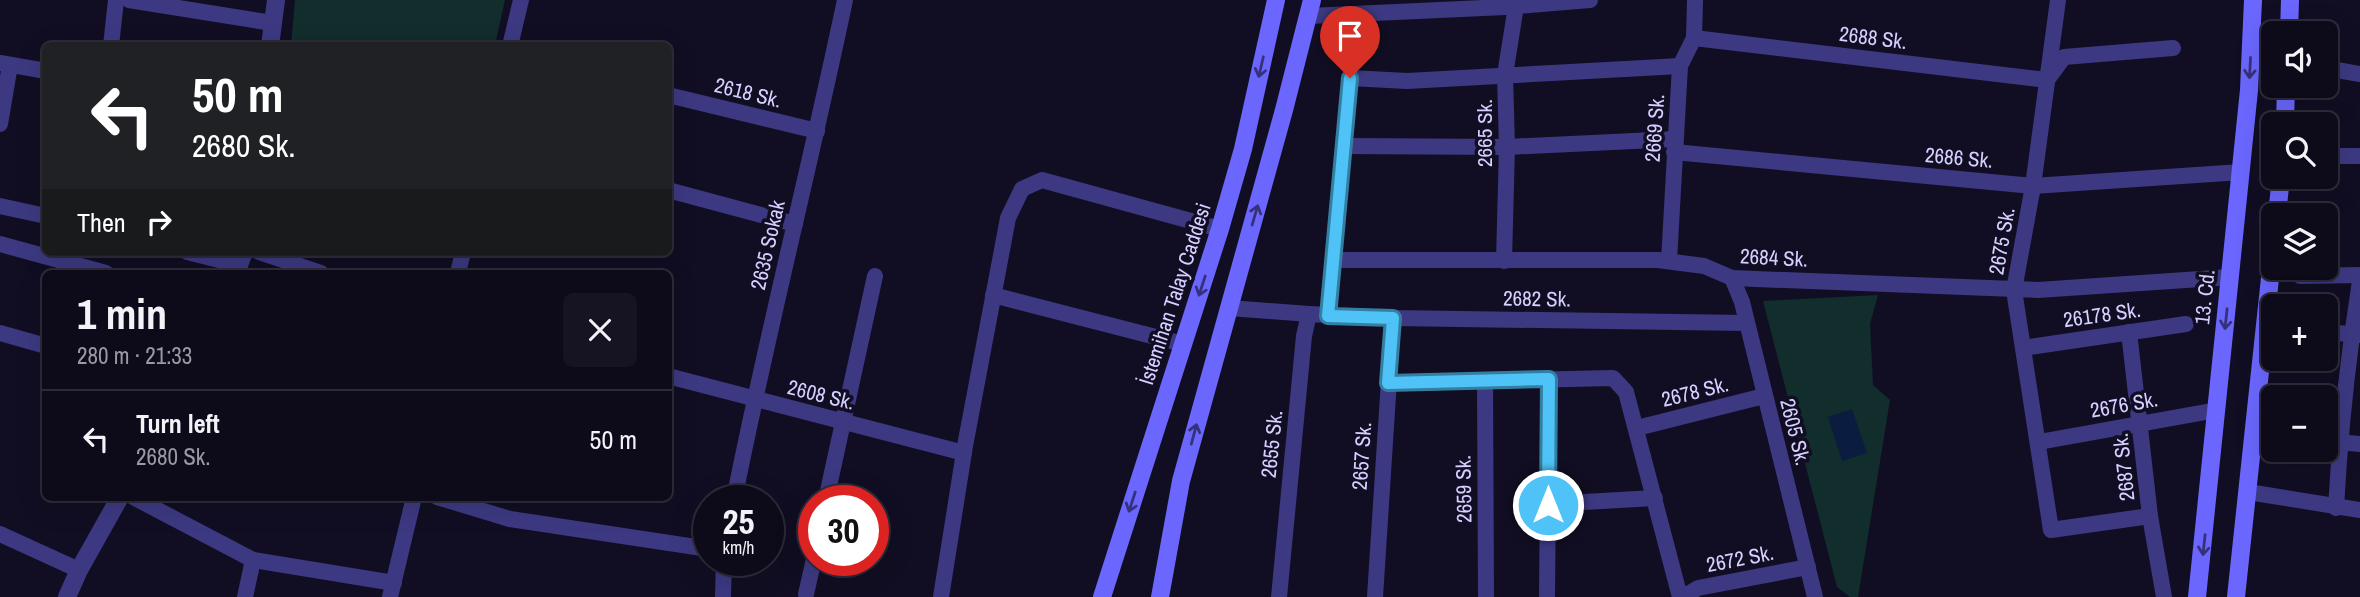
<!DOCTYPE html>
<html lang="en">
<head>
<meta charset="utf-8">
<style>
  body { margin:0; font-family:"Archivo Narrow",sans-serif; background:#161323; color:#f1f3f6; height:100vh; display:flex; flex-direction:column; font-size:26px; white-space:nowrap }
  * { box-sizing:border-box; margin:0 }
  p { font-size:23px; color:#9a9aa2 }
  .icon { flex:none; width:38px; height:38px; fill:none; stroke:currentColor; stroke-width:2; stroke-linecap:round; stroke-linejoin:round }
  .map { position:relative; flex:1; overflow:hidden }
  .sheet { position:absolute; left:42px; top:270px; width:630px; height:231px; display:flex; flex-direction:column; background:#0d0a1a; border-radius:10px; box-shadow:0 7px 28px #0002,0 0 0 2px #2d2b39 }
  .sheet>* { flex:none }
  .guide { position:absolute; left:42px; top:42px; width:630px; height:214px; border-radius:10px; box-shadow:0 7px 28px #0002,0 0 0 2px #2d2b39; background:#202124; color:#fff; overflow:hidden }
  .fabs { position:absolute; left:2261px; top:21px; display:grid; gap:14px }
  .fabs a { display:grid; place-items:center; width:77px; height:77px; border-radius:10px; background:#0d0a1a; box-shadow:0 7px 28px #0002,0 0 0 2px #2d2b39; font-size:35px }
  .speed { position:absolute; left:693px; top:485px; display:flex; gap:14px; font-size:35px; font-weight:700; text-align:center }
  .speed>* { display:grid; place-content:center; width:91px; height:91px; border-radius:50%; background:#0d0a1a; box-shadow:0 7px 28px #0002,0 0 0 2px #2d2b39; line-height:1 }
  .speed small { font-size:18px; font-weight:400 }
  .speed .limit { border:10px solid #d22; background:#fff; color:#111 }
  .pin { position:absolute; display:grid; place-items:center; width:60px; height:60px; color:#fff; margin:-72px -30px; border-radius:50% 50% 50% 0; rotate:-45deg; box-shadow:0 0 7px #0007 }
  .pin .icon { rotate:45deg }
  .me { position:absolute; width:77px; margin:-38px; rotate:0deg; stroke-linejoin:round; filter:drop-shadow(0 0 5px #0008) }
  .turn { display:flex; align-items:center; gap:24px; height:147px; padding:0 35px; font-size:32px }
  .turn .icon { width:91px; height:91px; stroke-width:2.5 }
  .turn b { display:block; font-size:49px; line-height:60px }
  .then { display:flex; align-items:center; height:66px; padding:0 35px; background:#0003; gap:14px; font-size:26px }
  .round { display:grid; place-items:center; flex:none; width:74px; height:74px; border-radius:10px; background:#161323 }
  .head { display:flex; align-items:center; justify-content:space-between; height:119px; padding:0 35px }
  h1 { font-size:42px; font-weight:700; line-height:52px }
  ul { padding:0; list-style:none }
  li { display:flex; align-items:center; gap:21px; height:98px; padding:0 35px; border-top:2px solid #2d2b39 }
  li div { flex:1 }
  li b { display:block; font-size:26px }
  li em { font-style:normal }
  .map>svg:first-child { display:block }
  .green { fill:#112d2c }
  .water { fill:#0a1d40 }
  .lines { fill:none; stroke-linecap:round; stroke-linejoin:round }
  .minor { stroke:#3c3982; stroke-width:16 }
  .tertiary { stroke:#3c3982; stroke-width:18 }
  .secondary { stroke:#6b67fe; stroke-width:18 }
  .oneway { stroke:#35327b }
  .route-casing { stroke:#337fa1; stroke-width:18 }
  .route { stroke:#4fc3f7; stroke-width:12 }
  .labels { text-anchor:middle; stroke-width:7; stroke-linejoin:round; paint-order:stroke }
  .street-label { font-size:21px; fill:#d5d0ff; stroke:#110e23 }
</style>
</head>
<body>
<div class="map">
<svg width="2360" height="597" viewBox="0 0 2360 597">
  <rect width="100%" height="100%" fill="#110e23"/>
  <g class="green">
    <path d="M295,0H505L495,45H291Z"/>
    <path d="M1878,295L1870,324L1873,385L1890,400L1858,597H1850L1837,587L1763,301Z"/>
  </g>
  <path class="water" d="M1852,409L1867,453L1842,461L1828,417Z"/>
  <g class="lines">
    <g class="minor">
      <path d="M129,0L272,23"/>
      <path d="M2058,0L2033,186L2014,290L2051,530L2150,516"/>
      <path d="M1309,16L1505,7L1590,0"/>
      <path d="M1694,38L2047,80L2064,57L2173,48"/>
      <path d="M111,46L116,0"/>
      <path d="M510,46L521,0"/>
      <path d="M0,63L46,71"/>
      <path d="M2326,68L2360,74"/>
      <path d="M668,95L817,131"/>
      <path d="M0,124L10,65"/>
      <path d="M1345,146L1507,147L1675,139"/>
      <path d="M1674,152L2033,186L2241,172"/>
      <path d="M2326,156H2360"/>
      <path d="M668,190L795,224"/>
      <path d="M0,206L46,216"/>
      <path d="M0,244L106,273"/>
      <path d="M187,252L239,265"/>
      <path d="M259,252L321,273"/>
      <path d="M1333,260H1658L1704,266L1732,278L2038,290L2230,277"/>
      <path d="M1504,261L1507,147L1505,75L1516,6"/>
      <path d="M1669,261L1680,66L1694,38L1695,0"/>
      <path d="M458,273L463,252"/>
      <path d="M2300,276L2360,275"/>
      <path d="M1732,278L1742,302L1815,597"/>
      <path d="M993,295L1183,344"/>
      <path d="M1229,308L1309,314"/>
      <path d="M1328,316L1350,78L1407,81L1680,66"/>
      <path d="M2129,332L2150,516L2164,597"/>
      <path d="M2326,332L2360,335"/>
      <path d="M0,333L46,346"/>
      <path d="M2023,348L2186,324"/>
      <path d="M668,376L964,453"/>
      <path d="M1485,380L1486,597"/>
      <path d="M1388,383L1613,378L1626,392L1680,597"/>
      <path d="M1637,428L1764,396"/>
      <path d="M2254,435L2273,437"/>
      <path d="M2326,441L2360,444"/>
      <path d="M2039,442L2217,410"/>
      <path d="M2248,492L2360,510"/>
      <path d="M133,497L253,560L394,583"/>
      <path d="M437,497L510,519L709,549"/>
      <path d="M734,500C767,333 810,167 845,0"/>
      <path d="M826,500L875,276"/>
      <path d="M1548,504L1655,498"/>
      <path d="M2336,508C2340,432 2348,356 2360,281"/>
      <path d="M0,534L79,570"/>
      <path d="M806,594L814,559"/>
      <path d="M245,597L253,560"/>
      <path d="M390,597L414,497"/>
      <path d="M723,597L724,560"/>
      <path d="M941,597L965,446L1008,218L1022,189L1042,180L1220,229"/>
      <path d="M1279,597L1304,336L1309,314L1393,318L1746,323"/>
      <path d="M1375,597L1393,318"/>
      <path d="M1547,597L1549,379"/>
      <path d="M1683,597L1698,588L1808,567"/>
    </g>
    <g class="tertiary">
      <path d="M270,46L276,0"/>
      <path d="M236,273L244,252"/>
      <path d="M67,597L79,570L120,497"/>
    </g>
    <g class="secondary">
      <path d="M2289,33L2290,0"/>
      <path d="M2285,124L2286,86"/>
      <path d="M2277,215L2281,177"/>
      <path d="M1102,597L1220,229L1243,149L1276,0"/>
      <path d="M1160,597L1181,481L1284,110L1312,0"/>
      <path d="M2197,597L2249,90L2253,0"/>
      <path d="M2236,597L2273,250"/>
    </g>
  </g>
  <defs><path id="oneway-shaft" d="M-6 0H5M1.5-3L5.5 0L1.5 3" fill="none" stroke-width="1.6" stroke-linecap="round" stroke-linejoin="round" transform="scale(1.75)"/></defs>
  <g class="oneway">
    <use href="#oneway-shaft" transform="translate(1261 67) rotate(103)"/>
    <use href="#oneway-shaft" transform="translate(2250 68) rotate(93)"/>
    <use href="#oneway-shaft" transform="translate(1255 215) rotate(-74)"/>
    <use href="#oneway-shaft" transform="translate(1202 286) rotate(108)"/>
    <use href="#oneway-shaft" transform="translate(2226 319) rotate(96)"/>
    <use href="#oneway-shaft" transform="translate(1194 434) rotate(-75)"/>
    <use href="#oneway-shaft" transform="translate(1132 502) rotate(108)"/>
    <use href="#oneway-shaft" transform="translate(2204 545) rotate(96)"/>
  </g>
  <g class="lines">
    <defs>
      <path id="route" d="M1350,78L1328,316L1393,318L1388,383L1549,379L1548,505"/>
    </defs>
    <use href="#route" class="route-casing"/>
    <use href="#route" class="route"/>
  </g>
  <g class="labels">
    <g class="street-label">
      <text transform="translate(1873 38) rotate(7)" y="7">2688 Sk.</text>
      <text transform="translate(748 93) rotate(14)" y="7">2618 Sk.</text>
      <text transform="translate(1655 128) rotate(-86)" y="7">2669 Sk.</text>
      <text transform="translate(1485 133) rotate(-90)" y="7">2665 Sk.</text>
      <text transform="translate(1959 158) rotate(5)" y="7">2686 Sk.</text>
      <text transform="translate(2002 241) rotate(-80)" y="7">2675 Sk.</text>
      <text transform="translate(768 245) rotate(-77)" y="7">2635 Sokak</text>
      <text transform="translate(1774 258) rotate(3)" y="7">2684 Sk.</text>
      <text transform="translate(1175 294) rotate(-72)" y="7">İstemihan Talay Caddesi</text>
      <text transform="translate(2205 297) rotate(-84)" y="7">13. Cd.</text>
      <text transform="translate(1537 299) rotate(1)" y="7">2682 Sk.</text>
      <text transform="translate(2102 315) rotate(-8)" y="7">26178 Sk.</text>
      <text transform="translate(1695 392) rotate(-14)" y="7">2678 Sk.</text>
      <text transform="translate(821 395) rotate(14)" y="7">2608 Sk.</text>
      <text transform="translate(2124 405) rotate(-10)" y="7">2676 Sk.</text>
      <text transform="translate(1795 432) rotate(76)" y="7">2605 Sk.</text>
      <text transform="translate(1272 444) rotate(-84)" y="7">2655 Sk.</text>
      <text transform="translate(1362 456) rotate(-86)" y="7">2657 Sk.</text>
      <text transform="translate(2124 467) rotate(-96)" y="7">2687 Sk.</text>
      <text transform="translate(1464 489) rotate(-91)" y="7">2659 Sk.</text>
      <text transform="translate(1740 559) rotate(-11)" y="7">2672 Sk.</text>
    </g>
  </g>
</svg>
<div class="fabs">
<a><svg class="icon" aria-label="sound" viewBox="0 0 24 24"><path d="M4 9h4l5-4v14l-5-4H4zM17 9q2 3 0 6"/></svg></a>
<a><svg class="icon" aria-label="search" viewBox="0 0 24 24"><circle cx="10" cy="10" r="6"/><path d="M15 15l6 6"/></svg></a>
<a><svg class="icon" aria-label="layers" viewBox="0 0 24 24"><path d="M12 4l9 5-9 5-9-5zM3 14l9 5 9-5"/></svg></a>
<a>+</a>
<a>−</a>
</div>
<div class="speed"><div>25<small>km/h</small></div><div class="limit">30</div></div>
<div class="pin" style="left:1350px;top:78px;background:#d93025"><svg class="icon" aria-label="arrive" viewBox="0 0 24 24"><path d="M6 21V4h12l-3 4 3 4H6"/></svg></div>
<svg class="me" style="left:1548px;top:505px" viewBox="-20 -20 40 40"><circle r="17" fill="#4fc3f7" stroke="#fff" stroke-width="3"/><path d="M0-11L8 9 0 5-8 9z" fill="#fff"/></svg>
<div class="guide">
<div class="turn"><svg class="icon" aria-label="left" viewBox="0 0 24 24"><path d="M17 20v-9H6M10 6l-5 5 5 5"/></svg><div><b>50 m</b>2680 Sk.</div></div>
<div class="then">Then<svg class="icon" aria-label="right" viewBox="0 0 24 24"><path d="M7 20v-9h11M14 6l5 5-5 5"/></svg></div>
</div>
<section class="sheet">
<div class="head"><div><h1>1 min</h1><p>280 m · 21:33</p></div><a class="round"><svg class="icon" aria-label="close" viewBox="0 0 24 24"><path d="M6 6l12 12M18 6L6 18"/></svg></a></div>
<ul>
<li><svg class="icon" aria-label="left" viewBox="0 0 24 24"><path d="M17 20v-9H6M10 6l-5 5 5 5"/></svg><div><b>Turn left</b><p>2680 Sk.</p></div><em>50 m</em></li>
</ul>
</section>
</div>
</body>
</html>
